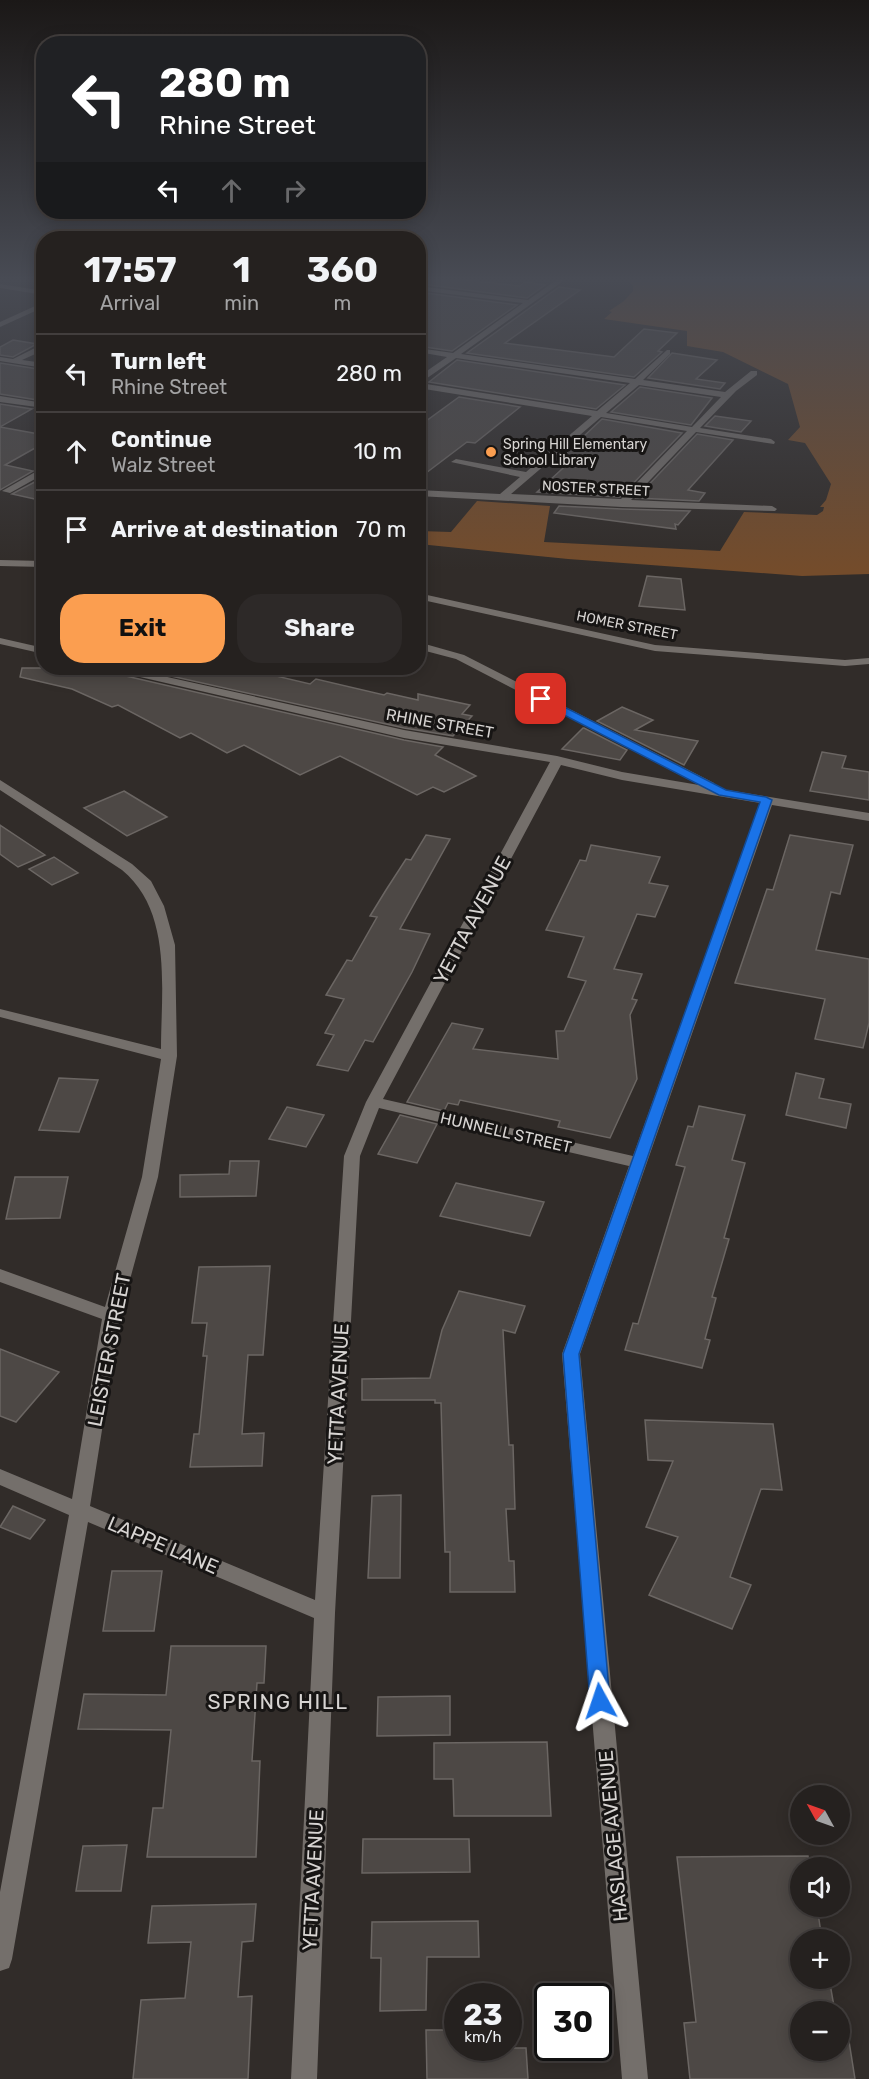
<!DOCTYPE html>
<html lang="en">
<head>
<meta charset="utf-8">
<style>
  body { margin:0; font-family:Rubik,sans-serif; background:#2d2928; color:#f1f3f6; height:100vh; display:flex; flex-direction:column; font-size:22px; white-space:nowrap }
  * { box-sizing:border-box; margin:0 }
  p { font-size:20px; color:#a3a3a4 }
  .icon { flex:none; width:33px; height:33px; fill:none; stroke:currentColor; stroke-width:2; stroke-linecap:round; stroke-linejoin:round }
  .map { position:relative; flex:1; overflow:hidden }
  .drawer { position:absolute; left:36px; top:231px; width:390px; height:444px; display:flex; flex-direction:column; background:#25211f; border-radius:24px; box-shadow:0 3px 15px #0003,0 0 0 2px #423e3d }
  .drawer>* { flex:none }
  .hud { position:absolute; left:36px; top:36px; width:390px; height:183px; border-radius:24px; box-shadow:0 3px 15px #0003,0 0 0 2px #423e3d; background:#202124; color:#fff; overflow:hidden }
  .needle { width:39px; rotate:310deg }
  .tools { position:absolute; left:790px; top:1785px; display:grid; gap:12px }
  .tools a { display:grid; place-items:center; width:60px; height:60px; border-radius:50%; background:#25211f; box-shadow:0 3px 15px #0003,0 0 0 2px #423e3d; font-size:30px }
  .speed { position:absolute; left:444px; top:1983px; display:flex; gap:12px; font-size:30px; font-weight:700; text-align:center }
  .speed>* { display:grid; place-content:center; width:78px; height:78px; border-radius:50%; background:#25211f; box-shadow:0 3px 15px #0003,0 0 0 2px #423e3d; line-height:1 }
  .speed small { font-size:15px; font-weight:400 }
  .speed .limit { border:3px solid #111; border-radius:9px; background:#fff; color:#111 }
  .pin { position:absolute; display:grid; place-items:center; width:51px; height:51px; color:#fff; margin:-26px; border-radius:12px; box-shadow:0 3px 9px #0006 }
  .me { position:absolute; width:66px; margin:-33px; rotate:355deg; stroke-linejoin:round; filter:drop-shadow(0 0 4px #0008) }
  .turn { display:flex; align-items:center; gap:21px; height:126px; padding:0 24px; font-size:27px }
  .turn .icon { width:78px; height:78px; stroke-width:2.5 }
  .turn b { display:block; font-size:42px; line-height:51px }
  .lanes { display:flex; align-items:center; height:57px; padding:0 24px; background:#0003; justify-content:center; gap:30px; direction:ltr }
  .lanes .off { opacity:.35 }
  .eta { display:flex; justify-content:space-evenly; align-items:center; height:102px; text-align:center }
  .eta b { font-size:36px; font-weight:700; line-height:42px }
  .button { display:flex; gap:12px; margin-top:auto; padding:12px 24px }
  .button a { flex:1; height:69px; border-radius:24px; background:#fb9e50; color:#111; font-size:24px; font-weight:700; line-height:69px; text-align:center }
  .button a+a { background:#2d2928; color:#f1f3f6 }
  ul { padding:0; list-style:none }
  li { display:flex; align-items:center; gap:18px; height:78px; padding:0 24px; border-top:2px solid #423e3d }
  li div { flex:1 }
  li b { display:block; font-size:22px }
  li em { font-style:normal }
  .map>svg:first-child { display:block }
  .green { fill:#744c2b }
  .building { fill:#4d4845; stroke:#6b6663; stroke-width:1.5 }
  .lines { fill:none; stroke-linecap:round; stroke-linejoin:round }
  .minor { fill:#746f6b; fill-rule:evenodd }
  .route { fill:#1a73e8; stroke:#114b97; stroke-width:1.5 }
  .poi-dot { fill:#fb9e50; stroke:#171514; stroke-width:2 }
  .labels { text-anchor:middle; stroke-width:6; stroke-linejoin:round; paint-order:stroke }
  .far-poi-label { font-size:14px; fill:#d7d4d2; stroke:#171514; text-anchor:start }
  .far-street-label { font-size:14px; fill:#d7d4d2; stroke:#171514 }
  .street-label { font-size:16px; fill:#d7d4d2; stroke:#171514 }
  .near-street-label { font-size:20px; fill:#d7d4d2; stroke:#171514 }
  .near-neighbourhood-label { font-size:21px; letter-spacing:1.5px; fill:#d7d4d2; stroke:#171514 }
</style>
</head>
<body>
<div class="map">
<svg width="869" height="2079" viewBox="0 0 869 2079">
  <rect width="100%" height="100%" fill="#312c29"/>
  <path class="green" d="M627,279H869V574L802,576L568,559L419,544V531L451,532L477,501L550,506L544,542L720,551L744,512L817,515L823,511L824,507H820L826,500L831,484L805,443L788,440L800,427L788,384L723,352L687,346V331L604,319L612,312L609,311L624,301L633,291V286Z"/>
  <g class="building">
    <path d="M429,279H457L520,286L525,282L545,285L527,298L421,284Z"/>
    <path d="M559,287L580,290L505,343L614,357L644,329L677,333L658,351L662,352L634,377L467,353Z"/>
    <path d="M418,292L517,305L452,351L418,346Z"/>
    <path d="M13,340L37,344L13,357L0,355V347Z"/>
    <path d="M672,353L717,360L696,379L725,383L720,389L648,378Z"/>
    <path d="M457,360L625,385L596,409L429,382Z"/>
    <path d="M0,363L44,370V401L0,394Z"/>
    <path d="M640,387L712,398L691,425L611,412Z"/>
    <path d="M459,397L520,407L475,443L467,442L418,479V427Z"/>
    <path d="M0,404L32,409L0,427Z"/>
    <path d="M715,416L751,421L741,432L705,426Z"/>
    <path d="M602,419L682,433L620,497L537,492L574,458L563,456Z"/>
    <path d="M0,427L44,435V443L5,465L33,471L0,490Z"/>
    <path d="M697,434L733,440L688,490L705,493L699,501L636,498Z"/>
    <path d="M44,477V501L12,494Z"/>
    <path d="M559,506L622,509L690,511L678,525L675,524L676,529L554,513Z"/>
    <path d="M647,576L681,579L685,610L639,606Z"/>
    <path d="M22,668H106L113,673L404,740L443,747L435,755L476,776L444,792L433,787L417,795L340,756L300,775L244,745L227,753L191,733L180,738L118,705L112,707L72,689L20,677Z"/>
    <path d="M135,668H242L310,684L316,679L384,695L387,693L418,700V694L470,705L462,714L472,716L453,736L404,728Z"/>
    <path d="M622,707L653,720L635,730L698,741L684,765L597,721Z"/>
    <path d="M583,728H584L627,750L620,760L562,749Z"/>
    <path d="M822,752L846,756L842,768L869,772V800L810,791Z"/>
    <path d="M124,791L167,817L127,836L84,808Z"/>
    <path d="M0,825L45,855L18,867L0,854Z"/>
    <path d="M426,835L450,839L400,929L430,934L412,972L373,1042L365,1040L348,1071L317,1065L334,1035L325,1033L344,999L326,995L347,960L352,961L377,917L370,916L386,890L406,859L411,860Z"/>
    <path d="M790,835L853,845L840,894L831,892L816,950L869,959V1023L863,1048L815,1039L825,999L735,983L767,889L773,890Z"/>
    <path d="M591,845L660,857L649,883L668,886L655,917L637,914L614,969L642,974L632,999L637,1000L630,1015L637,1079L610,1138L558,1127L560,1121L460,1100L458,1105L448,1103L444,1111L407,1102L452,1023L483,1029L473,1049L558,1059L556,1031H564L586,981L568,977L584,937L546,930L580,860L586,861Z"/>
    <path d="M54,857L78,873L52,885L29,869Z"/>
    <path d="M796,1073L824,1079L819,1098L851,1104L846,1128L786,1115Z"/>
    <path d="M59,1078L98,1080L79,1132L39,1130Z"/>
    <path d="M699,1106L745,1115L732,1160L745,1163L724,1238L729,1239L712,1297L716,1298L705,1339L710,1340L702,1368L625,1350L633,1323L638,1324L685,1167L676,1165L688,1126L693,1127Z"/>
    <path d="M287,1107L324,1115L306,1147L269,1139Z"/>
    <path d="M400,1115L437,1124L417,1163L378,1154Z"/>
    <path d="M230,1161H259L256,1196L180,1197V1175L229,1174Z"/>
    <path d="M15,1177H68L60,1218L6,1219Z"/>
    <path d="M456,1183L544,1202L530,1236L440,1216Z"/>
    <path d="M270,1266L263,1355H248L242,1434L264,1433L262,1466L190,1467L194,1434H199L207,1356H203L207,1323H192L199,1267Z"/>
    <path d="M459,1291L525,1306L515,1333L503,1330L509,1445H513L515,1509H506L509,1561H514L515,1592H450V1552H445L441,1403H435V1400H362V1379L430,1378L442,1330Z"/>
    <path d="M0,1349L59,1372L16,1422L0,1416Z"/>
    <path d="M645,1420L773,1424L782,1490L761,1489L730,1577L751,1585L732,1629L649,1595L678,1537L646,1527L673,1461L648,1460Z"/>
    <path d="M401,1495L400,1578H368L372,1496Z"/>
    <path d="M13,1506L45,1520L30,1539L0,1527Z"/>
    <path d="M112,1571H162L154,1631H103Z"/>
    <path d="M171,1646H266L264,1683H257L252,1761H260L256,1857H147L153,1808H163L171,1730L78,1729L84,1694L166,1695Z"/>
    <path d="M450,1696V1735L377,1736L378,1697Z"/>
    <path d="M547,1742L551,1816H454L453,1779H434V1743Z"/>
    <path d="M363,1839H469L470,1872L362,1873Z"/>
    <path d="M127,1845L121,1891H76L83,1846Z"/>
    <path d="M808,1856L810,1868H801V1906H817L822,1940H801V1978H829L835,2012H801V2050H840V2017L845,2016L855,2079H690L684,2023L696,2022L677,1857Z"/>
    <path d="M256,1904L253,1941L242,1942L238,1997L252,1996L248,2079H133L141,2000L185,1998L191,1942L148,1943L152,1906Z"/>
    <path d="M478,1921L479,1957H427L426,2010L380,2011L381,1958H371L372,1922Z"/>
    <path d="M426,2030H458V2048H526L528,2079H427Z"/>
  </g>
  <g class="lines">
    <g class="minor">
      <path d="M558,279H566L461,354L635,379L667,350H670V354L643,380L725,392L751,371H757V375L736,391L700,428L771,439L775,442L774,444L696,432L631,500L772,506L777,509L775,511L622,507L418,496V490L500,494L520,477L451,462L456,459L526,472L592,416L418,388V377L447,357L418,352V348L453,353L523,303L418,290V286L528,300ZM456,358L630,383L597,411L420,383ZM639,385L721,397L692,427L606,413ZM601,417L687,431L621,499L511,494Z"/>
      <path d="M0,284L44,291V295L0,288Z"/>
      <path d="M44,302V307L0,327V322Z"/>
      <path d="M41,345H44V350L22,360L44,363V368L0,361V357L13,359Z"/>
      <path d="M0,396L44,403V408L0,402Z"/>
      <path d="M44,467V474L10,493L2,491Z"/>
      <path d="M0,560L44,561V567L0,566Z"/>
      <path d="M418,593L655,645L845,660L869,658V664L845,666L655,651L418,599Z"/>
      <path d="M0,638L44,648V654L0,644Z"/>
      <path d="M418,642L464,655L714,783L715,788L869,813V821L772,805L580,1354L648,2079H622L562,1354L629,1166L379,1108L360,1156L335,1613L317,2079H291L314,1618L88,1522L12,1959L9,1968L0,1971V1892L69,1515L0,1485V1469L72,1499L102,1319L0,1282V1269L105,1307L142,1177L161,1059L0,1017V1009L161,1049C161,990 173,912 122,870L0,790V780L132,864L151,881L164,906L175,945L177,1056L158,1177L120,1316L90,1506L315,1600L344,1156L366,1102L550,762L404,738L114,671L108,668H127L404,730L557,756L622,772L699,785L456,659L418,649ZM561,765L622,780L760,803L633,1156L383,1099Z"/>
    </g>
  </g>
  <linearGradient id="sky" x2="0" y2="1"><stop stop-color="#1b1817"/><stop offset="0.49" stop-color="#484b54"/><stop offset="1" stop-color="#484b54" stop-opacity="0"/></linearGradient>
  <rect width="869" height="570" fill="url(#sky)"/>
  <path class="route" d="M537,697H545L726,790L766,797L772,800L579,1354L610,1701L607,1707L600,1709L593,1707L590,1701L563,1354L760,802L719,795L537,701Z"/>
  <circle class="poi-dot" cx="491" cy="452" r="6"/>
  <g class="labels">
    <g class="far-poi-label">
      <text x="503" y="449">Spring Hill Elementary<tspan x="503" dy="16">School Library</tspan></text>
    </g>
    <g class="far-street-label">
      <text transform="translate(596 488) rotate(3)" y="5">NOSTER STREET</text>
      <text transform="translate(627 625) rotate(11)" y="5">HOMER STREET</text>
    </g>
    <g class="street-label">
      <text transform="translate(440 723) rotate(10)" y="6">RHINE STREET</text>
      <text transform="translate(506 1132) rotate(13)" y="6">HUNNELL STREET</text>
    </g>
    <g class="near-street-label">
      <text transform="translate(472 920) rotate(-62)" y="7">YETTA AVENUE</text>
      <text transform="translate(109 1350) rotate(-79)" y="7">LEISTER STREET</text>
      <text transform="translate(338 1394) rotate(-87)" y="7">YETTA AVENUE</text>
      <text transform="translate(163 1545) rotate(23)" y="7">LAPPE LANE</text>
      <text transform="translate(613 1836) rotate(-95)" y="7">HASLAGE AVENUE</text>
      <text transform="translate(313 1880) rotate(-87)" y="7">YETTA AVENUE</text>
    </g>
    <g class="near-neighbourhood-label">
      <text x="278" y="1709">SPRING HILL</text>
    </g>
  </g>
</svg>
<div class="tools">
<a><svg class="needle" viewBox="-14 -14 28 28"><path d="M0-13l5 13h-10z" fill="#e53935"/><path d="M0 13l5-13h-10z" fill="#a3a3a4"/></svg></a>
<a><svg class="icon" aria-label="sound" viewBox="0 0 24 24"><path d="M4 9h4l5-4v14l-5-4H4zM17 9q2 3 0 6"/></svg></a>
<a>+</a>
<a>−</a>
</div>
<div class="speed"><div>23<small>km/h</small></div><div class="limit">30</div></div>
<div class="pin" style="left:541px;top:699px;background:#d93025"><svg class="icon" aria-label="arrive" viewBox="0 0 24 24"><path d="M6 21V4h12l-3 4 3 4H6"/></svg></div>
<svg class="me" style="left:600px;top:1701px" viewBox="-20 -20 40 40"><path d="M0-17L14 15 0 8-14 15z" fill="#1a73e8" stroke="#fff" stroke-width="4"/></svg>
<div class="hud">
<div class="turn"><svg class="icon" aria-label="left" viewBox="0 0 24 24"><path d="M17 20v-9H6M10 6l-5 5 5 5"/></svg><div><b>280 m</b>Rhine Street</div></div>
<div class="lanes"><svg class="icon" aria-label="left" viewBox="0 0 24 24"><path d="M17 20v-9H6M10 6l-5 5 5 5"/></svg><svg class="icon off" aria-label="ahead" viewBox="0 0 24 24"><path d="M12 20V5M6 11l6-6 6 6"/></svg><svg class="icon off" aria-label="right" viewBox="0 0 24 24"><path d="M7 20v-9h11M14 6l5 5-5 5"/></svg></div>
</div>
<section class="drawer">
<div class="eta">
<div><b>17:57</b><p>Arrival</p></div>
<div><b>1</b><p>min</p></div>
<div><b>360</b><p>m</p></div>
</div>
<ul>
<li><svg class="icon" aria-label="left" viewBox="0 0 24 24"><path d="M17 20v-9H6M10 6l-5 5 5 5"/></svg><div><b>Turn left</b><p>Rhine Street</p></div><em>280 m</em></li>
<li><svg class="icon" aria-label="ahead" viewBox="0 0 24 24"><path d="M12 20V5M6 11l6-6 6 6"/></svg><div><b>Continue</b><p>Walz Street</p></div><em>10 m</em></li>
<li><svg class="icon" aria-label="arrive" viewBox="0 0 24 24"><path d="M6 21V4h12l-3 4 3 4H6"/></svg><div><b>Arrive at destination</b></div><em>70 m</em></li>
</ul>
<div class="button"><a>Exit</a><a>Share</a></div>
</section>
</div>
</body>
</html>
